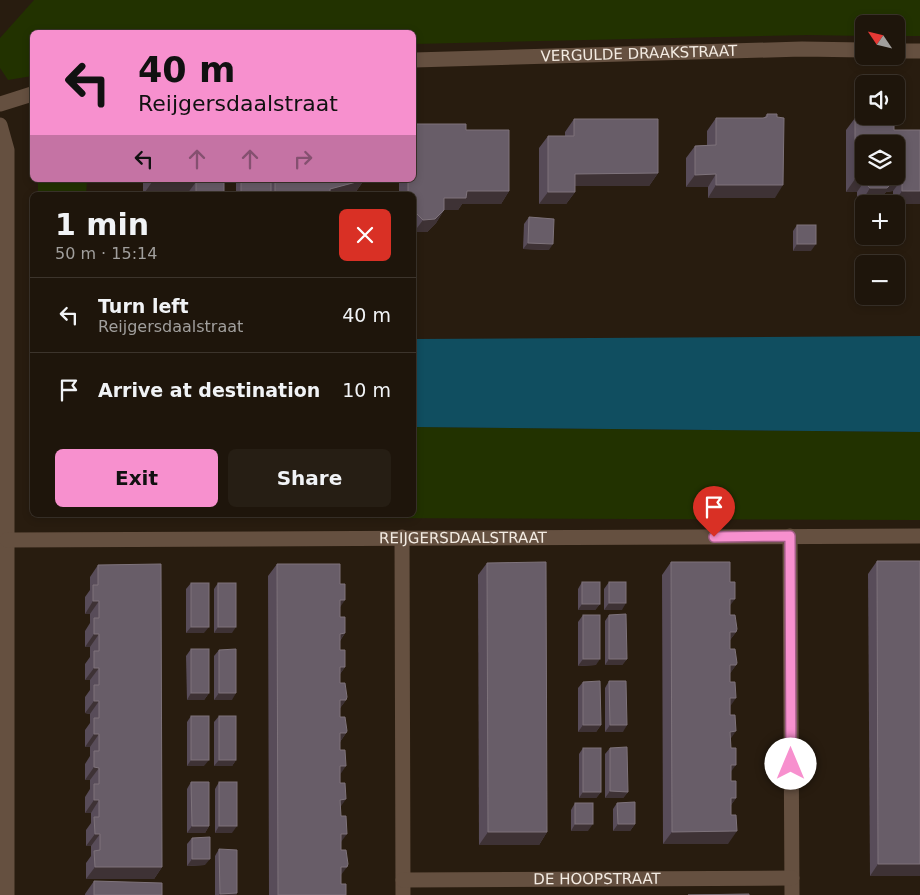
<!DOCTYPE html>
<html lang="en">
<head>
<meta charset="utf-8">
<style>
  body { margin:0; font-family:"DejaVu Sans",sans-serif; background:#261e14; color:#f1f3f6; height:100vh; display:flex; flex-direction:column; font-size:19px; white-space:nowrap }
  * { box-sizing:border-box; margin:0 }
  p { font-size:16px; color:#a19f9d }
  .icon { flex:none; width:28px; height:28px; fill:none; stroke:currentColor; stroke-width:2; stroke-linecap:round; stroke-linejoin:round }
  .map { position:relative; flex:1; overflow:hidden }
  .sheet { position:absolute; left:30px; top:192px; width:386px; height:325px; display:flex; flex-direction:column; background:#1e150b; border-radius:8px; box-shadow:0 2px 8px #0003,0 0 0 1px #3c342c }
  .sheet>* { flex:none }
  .top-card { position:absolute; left:30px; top:30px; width:386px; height:152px; border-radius:8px; box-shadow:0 2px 8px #0003,0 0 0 1px #3c342c; background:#f790ce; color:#111; overflow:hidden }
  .needle { width:32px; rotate:305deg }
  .tools { position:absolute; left:855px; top:15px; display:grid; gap:10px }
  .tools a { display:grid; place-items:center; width:50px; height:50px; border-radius:8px; background:#1e150b; box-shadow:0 2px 8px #0003,0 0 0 1px #3c342c; font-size:25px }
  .pin { position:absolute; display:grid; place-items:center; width:42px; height:42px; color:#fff; margin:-51px -21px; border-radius:50% 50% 50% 0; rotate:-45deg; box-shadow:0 0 5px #0007 }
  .pin .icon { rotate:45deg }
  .me { position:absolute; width:55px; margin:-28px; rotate:0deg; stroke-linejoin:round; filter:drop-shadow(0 0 4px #0008) }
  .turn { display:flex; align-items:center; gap:18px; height:105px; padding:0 25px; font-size:22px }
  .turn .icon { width:65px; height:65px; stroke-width:2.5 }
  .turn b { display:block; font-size:35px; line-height:42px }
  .lanes { display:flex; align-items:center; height:48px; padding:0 25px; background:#0003; justify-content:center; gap:25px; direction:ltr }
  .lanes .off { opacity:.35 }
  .round { display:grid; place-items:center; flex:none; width:52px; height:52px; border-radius:8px; background:#261e14 }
  .headline { display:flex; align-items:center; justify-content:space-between; height:85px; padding:0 25px }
  h1 { font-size:30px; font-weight:700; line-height:38px }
  .action { display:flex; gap:10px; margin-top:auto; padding:10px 25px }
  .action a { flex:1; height:58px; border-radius:8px; background:#f790ce; color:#111; font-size:20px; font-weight:700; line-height:58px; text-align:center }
  .action a+a { background:#261e14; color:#f1f3f6 }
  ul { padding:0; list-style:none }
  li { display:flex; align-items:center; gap:15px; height:75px; padding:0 25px; border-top:1px solid #3c342c }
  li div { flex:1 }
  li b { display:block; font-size:19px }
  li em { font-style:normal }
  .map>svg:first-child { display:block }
  .green { fill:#223200 }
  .water { fill:#104e60 }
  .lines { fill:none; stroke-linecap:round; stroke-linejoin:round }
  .minor { stroke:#655040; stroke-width:15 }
  .wall { fill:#584c59 }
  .shaded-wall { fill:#3e3235 }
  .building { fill:#685d68; stroke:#7e737b; fill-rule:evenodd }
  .route-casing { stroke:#a15e86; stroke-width:12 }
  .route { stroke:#f790ce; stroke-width:9 }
  .labels { text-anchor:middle; stroke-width:5; stroke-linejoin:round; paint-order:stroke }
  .street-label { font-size:15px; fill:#f3ebe2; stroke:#0d0804 }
</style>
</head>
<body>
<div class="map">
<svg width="920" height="895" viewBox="0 0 920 895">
  <rect width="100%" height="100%" fill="#281c0f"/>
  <g class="green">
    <path d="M34,0H920V36H896V24H864V36L809,35L414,44V32H32V76L8,80L0,68V38Z"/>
    <path d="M38,180H87L86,195H38Z"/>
    <path d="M414,427L920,432V520L72,517L69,515H414Z"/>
  </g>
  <path class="water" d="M920,336V432L414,427V339Z"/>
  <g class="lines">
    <g class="minor">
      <path d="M896,51H920"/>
      <path id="s1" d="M414,60L802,49L864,50"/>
      <path d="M0,104L32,94"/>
      <path d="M0,125L7,150V895"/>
      <path d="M790,536L792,895"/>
      <path d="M402,537L403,895"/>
      <path id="s2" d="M7,540L920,536"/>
      <path id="s3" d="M403,880L792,878"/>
    </g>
  </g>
  <g class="wall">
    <path d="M767,114L777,117L775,198H708V187H686V158L695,146L707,145V131L716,118H764Z"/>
    <path d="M855,118L894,130H920V204H893V191L886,192L878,200L862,201L857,196V192H846V130Z"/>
    <path d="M574,119L658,173L649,186H575V192L566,204H539V148L548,136H565V132Z"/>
    <path d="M466,130L509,191L501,204H462L458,210H444L436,223L427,232H414V195H399V180H414Z"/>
    <path d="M106,180H224V195H143V181H106Z"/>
    <path d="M236,180H364L355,193L347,195H236Z"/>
    <path d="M529,217L549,250L523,249L524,224Z"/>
    <path d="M797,225L811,251H793V231Z"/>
    <path d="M877,561L920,876H870L868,574Z"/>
    <path d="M671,562L730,606V615L736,632L730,640V649L736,665L730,673L731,781L736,798L731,805L728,844H663L662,575Z"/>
    <path d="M487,563L547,832L539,845H479L478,575Z"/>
    <path d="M277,564L340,607V617L345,633L340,641V650L345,667L340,674V683L346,700L340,708V717L346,733L340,742L341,884L346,895H269L268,576Z"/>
    <path d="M98,565L162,867L154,879H86V863L91,856V846H86V830L91,823V813H85V797L90,789V780H85V764L90,756V747H85V730L90,723V714L85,713V697L90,690V680H85V664L90,657V647H85V631L90,623V614H85V597L90,590V577Z"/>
    <path d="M582,582L600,604L595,610H578V589Z"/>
    <path d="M609,582L622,610H604V589Z"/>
    <path d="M191,583L204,633H186V589Z"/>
    <path d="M218,583L232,633H214V589Z"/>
    <path d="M583,615L596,665L578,666V622Z"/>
    <path d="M609,615L627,659L622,665H605V621Z"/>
    <path d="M191,649L209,693L204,700H187L186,656Z"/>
    <path d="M219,650L232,700H214V656Z"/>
    <path d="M609,681L623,732H605V688Z"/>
    <path d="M583,682L601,725L596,732H578V688Z"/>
    <path d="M191,716L204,766H187V722Z"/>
    <path d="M219,716L236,760L232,766H214V722Z"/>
    <path d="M583,748L601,792L596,798H579V754Z"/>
    <path d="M610,748L628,792L623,798H605V754Z"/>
    <path d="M191,782L209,826L205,833H187V789Z"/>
    <path d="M219,782L232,833H215V789Z"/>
    <path d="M575,803L588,831H571V810Z"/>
    <path d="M617,803L635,824L630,831H613V809Z"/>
    <path d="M192,838L205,865L187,866V844Z"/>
    <path d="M219,849L237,893L236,895H215V856Z"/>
    <path d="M94,881L162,895H85V894Z"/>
  </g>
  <g class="shaded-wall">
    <path d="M658,173L649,186H566L575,174Z"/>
    <path d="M716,174L708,187H686L695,175Z"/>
    <path d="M855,179H866L857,192H846Z"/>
    <path d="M891,179H902L893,191L886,192L878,200L862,201L870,188Z"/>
    <path d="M106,180H144L143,181H106Z"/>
    <path d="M364,180L355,193L347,195H326L330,189Z"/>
    <path d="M152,182H196L187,194L143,195Z"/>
    <path d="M716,185H783L775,198H708Z"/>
    <path d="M467,191H509L501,204H462L458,210H444L436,223L427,232H414L423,220L444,198Z"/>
    <path d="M902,191H920V204H893Z"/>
    <path d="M548,192H575L566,204H539Z"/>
    <path d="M528,243L553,244L549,250L523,249Z"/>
    <path d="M797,244H816L811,251H793Z"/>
    <path d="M730,599H735L726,611Z"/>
    <path d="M340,600H345L336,613Z"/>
    <path d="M93,601H99L90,614H85Z"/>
    <path d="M609,603H626L622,610H604Z"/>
    <path d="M582,604H600L595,610H578Z"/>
    <path d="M191,627H209L204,633H186Z"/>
    <path d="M218,627H236L232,633H214Z"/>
    <path d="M730,632H736L727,644Z"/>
    <path d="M345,633L336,646L340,634Z"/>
    <path d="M94,634H99L90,647H85Z"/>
    <path d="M583,659H600L596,665L578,666Z"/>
    <path d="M609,659H627L622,665H605Z"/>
    <path d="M730,665H736L727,678Z"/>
    <path d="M340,667H345L336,679Z"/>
    <path d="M94,668H99L90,680H85Z"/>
    <path d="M191,693H209L204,700H187Z"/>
    <path d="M219,693H236L232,700H214Z"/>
    <path d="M730,698H736L727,711Z"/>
    <path d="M340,700H346L337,712Z"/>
    <path d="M94,701H99L90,714L85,713Z"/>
    <path d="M583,725H601L596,732H578Z"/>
    <path d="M610,725H627L623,732H605Z"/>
    <path d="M736,731L727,744L730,732Z"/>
    <path d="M340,733H346L337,746Z"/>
    <path d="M94,734H99L90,747H85Z"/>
    <path d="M191,760H209L204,766H187Z"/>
    <path d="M219,760H236L232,766H214Z"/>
    <path d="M731,765H736L727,777Z"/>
    <path d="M340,766H346L337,779Z"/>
    <path d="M94,767L99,768L90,780H85Z"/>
    <path d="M610,791L628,792L623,798H605Z"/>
    <path d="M583,792H601L596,798H579Z"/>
    <path d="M731,798H736L727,810Z"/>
    <path d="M346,799L337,812L340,800Z"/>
    <path d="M94,800H99L91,813H85Z"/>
    <path d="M575,824H593L588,831H571Z"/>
    <path d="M618,824H635L630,831H613Z"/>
    <path d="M192,826H209L205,833H187Z"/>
    <path d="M219,826H237L232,833H215Z"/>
    <path d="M737,831L728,844H663L672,832Z"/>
    <path d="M488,832H547L539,845H479Z"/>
    <path d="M95,834H100L91,846H86Z"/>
    <path d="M341,834H347L338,846Z"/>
    <path d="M192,859H210L205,865L187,866Z"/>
    <path d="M878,864H920V876H870Z"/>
    <path d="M95,867H162L154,879H86Z"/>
    <path d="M341,867H347L338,879Z"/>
    <path d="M237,893L236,895H219L220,894Z"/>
  </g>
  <g class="building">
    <path d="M767,114H777V117L784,118L783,185H716V174L695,175V146L716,145V118H763L767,117Z"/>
    <path d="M855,118H894V130H920V191H902V179H891V184L887,188H870L866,184V179H855ZM864,144H896V176H864Z"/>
    <path d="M574,119H658V173L575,174V192H548V136H574Z"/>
    <path d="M414,124H466V130H509V191H467L466,198H444V210L435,219L423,220L414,211V195H408V180H414Z"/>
    <path d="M152,180H224V195H196V182H152Z"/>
    <rect x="241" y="180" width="30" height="15"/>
    <path d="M275,180H364L330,189V195H275Z"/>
    <path d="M529,217L554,219L553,244L528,243Z"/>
    <rect x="797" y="225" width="19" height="19"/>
    <path d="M877,561H920V864H878Z"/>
    <path d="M546,562L547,832H488L487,563Z"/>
    <path d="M671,562H730V582H735V599H730V615H735L737,629L736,632H730V649H735L737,663L736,665H730V682H735L736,698H730V715H735L736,731L730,732L731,748H736V765H731V781H736V798H731V815H736L737,831L672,832Z"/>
    <path d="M161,564L162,867H95L94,851L100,850V834H95L94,817H99V800H94V784H99V768L94,767V751H99V734H94V718H99V701H94V685H99V668H94V651H99V634H94V618H99V601H93V585H98V565Z"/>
    <path d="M277,564H340V584H345V600H340V617H345V633L340,634V650H345V667H340V683H345L347,697L346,700H340V717H345L347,731L346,733H340V750H345L346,766H340V783H345L346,799L340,800L341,816H346L347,834H341V850H346L348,864L347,867H341V884H346V895H278Z"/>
    <rect x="582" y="582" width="18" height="22"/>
    <rect x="609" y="582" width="17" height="21"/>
    <rect x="191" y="583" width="18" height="44"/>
    <rect x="218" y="583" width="18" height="44"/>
    <path d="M626,614L627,659H609V615Z"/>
    <rect x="583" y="615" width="17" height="44"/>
    <rect x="191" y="649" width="18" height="44"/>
    <path d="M236,649V693H219V650Z"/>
    <path d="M600,681L601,725H583V682Z"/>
    <path d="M609,681H626L627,725H610Z"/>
    <rect x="191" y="716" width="18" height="44"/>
    <rect x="219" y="716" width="17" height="44"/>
    <path d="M627,747L628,792L610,791V748Z"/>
    <rect x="583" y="748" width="18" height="44"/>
    <path d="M191,782H209V826H192Z"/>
    <rect x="219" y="782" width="18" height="44"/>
    <path d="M635,802V824H618L617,803Z"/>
    <rect x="575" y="803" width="18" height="21"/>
    <path d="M210,837V859H192V838Z"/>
    <path d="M219,849L237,850V893L220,894Z"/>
    <path d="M94,881L162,883V895H94Z"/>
    <path d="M749,894V895H688Z"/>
  </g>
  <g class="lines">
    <defs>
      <path id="route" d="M714,537L790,536L791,764"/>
    </defs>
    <use href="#route" class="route-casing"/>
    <use href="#route" class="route"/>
  </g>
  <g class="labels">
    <g class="street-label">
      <text dy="5" stroke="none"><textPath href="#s1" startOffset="225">VERGULDE DRAAKSTRAAT</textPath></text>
      <text dy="5" stroke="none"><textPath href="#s2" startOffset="456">REIJGERSDAALSTRAAT</textPath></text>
      <text dy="5" stroke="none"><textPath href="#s3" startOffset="194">DE HOOPSTRAAT</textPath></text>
    </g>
  </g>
</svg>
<div class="tools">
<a><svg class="needle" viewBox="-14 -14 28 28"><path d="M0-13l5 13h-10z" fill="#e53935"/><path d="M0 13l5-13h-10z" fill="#a19f9d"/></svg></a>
<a><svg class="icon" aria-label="sound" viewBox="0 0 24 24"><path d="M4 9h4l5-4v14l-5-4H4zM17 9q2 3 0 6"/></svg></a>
<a><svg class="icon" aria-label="layers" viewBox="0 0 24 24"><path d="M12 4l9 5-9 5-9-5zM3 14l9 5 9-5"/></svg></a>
<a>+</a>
<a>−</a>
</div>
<div class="pin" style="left:714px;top:537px;background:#d93025"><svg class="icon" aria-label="arrive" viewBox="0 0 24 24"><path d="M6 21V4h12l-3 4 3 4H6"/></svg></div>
<svg class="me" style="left:791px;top:764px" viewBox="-20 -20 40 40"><circle r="19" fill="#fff"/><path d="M0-13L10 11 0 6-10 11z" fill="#f790ce"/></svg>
<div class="top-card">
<div class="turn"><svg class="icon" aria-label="left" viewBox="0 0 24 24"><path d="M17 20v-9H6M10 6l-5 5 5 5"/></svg><div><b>40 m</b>Reijgersdaalstraat</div></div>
<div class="lanes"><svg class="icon" aria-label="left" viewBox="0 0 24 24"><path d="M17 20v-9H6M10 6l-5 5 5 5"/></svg><svg class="icon off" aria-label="ahead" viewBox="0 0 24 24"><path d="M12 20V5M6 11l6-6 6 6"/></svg><svg class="icon off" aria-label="ahead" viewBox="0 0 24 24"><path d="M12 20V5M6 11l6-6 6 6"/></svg><svg class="icon off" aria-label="right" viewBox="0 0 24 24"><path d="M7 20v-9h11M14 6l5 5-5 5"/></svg></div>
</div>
<section class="sheet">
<div class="headline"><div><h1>1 min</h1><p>50 m · 15:14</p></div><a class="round" style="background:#d93025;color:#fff"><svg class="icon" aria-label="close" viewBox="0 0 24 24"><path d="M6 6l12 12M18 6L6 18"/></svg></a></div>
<ul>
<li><svg class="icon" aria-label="left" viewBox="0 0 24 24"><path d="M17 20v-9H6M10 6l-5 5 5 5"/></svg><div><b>Turn left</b><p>Reijgersdaalstraat</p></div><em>40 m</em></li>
<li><svg class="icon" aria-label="arrive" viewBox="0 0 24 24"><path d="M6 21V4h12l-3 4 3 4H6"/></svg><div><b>Arrive at destination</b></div><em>10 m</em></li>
</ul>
<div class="action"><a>Exit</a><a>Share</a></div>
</section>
</div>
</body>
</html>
